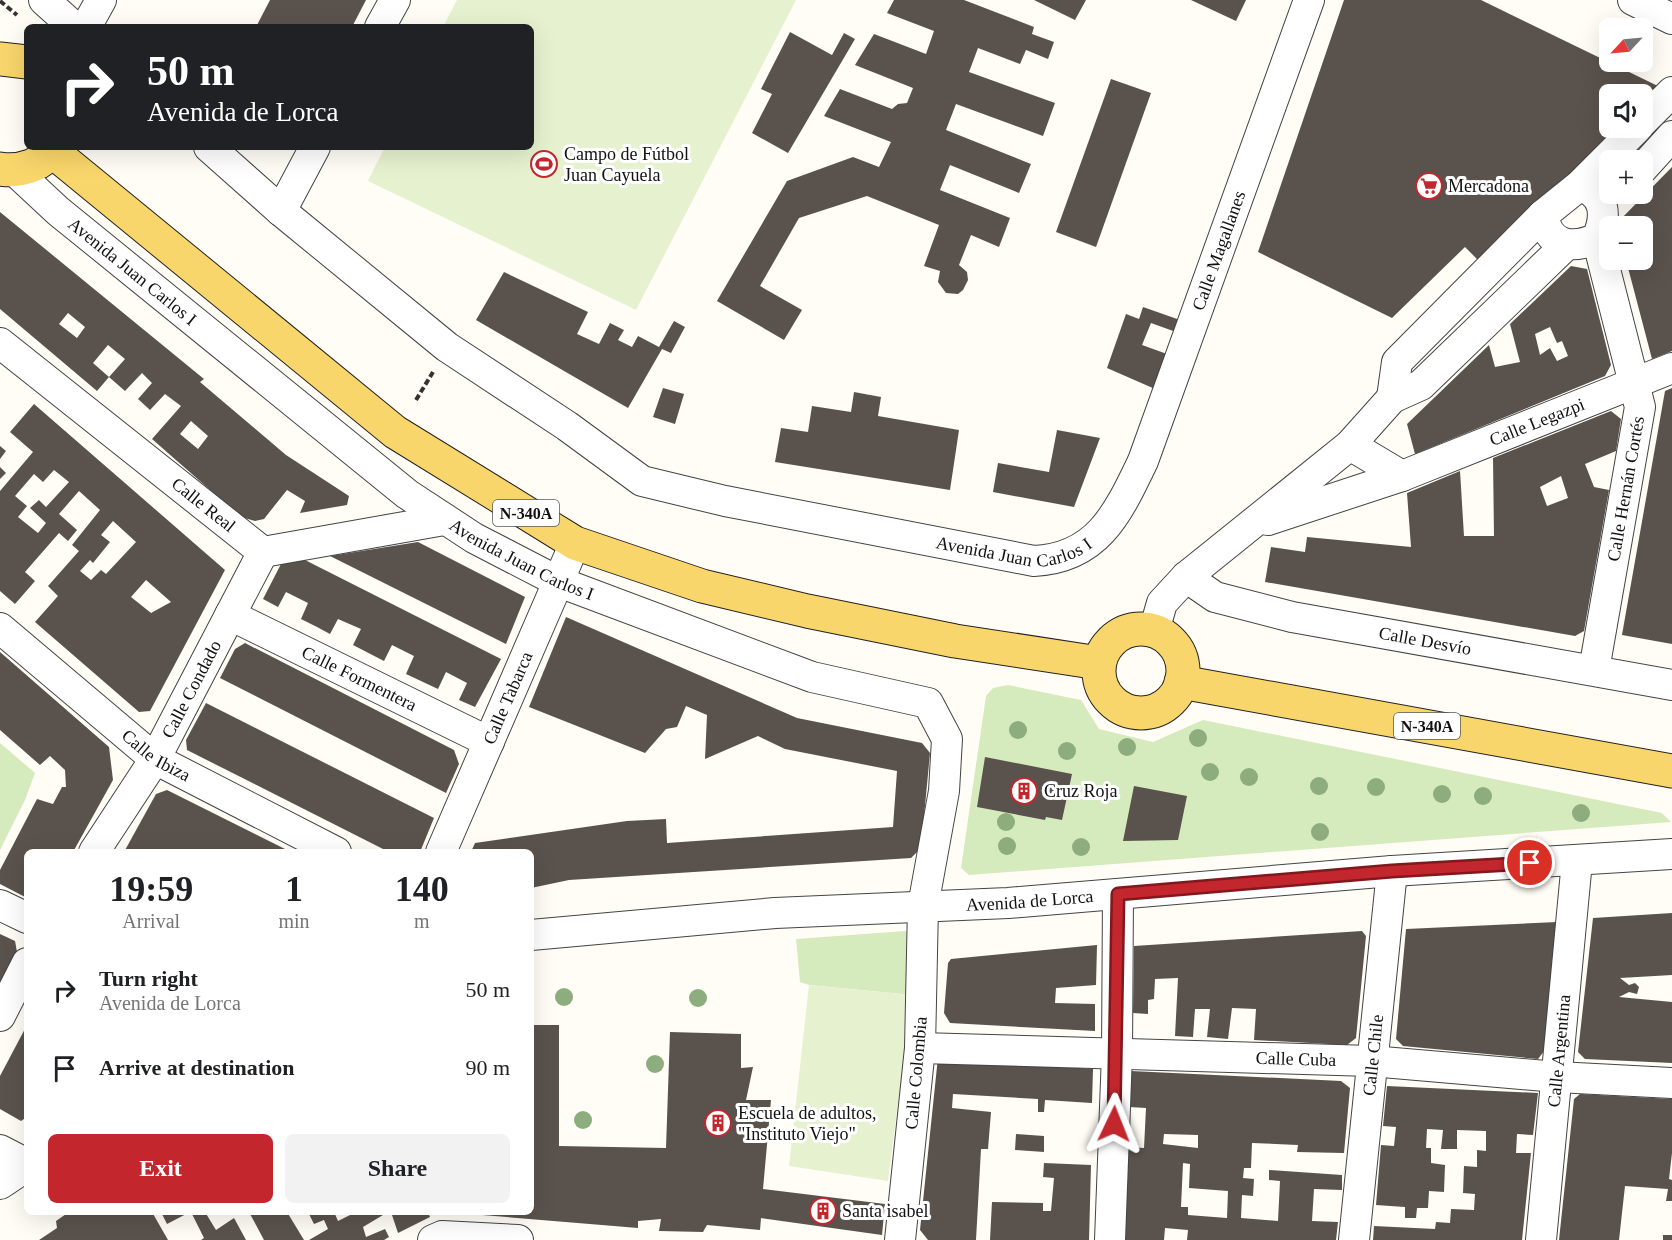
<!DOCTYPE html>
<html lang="en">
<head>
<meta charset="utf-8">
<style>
  body { margin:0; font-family:Georgia,serif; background:#f2f2f2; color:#202124; height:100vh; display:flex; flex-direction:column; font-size:22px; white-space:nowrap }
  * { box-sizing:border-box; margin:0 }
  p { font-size:20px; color:#757577 }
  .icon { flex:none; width:33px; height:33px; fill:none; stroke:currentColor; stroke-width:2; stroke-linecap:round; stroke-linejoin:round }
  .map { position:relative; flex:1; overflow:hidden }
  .sheet { position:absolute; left:24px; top:849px; width:510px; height:366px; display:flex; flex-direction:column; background:#fff; border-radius:9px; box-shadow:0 6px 24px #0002 }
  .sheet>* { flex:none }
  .hud { position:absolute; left:24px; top:24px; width:510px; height:126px; border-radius:9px; box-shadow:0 6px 24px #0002; background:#202124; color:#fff; overflow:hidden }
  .needle { width:39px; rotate:244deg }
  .buttons { position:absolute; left:1599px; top:18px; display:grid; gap:12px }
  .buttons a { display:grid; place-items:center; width:54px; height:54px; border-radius:9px; background:#fff; box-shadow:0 6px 24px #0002; font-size:30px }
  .pin { position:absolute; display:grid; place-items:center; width:51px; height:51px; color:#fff; margin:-26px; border:3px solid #fff; border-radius:50%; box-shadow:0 2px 6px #0007 }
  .me { position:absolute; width:66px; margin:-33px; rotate:2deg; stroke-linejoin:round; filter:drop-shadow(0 0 4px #0008) }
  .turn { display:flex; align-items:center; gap:21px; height:126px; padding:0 24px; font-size:27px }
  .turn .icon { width:78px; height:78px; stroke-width:2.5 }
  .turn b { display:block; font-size:42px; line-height:51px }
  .eta { display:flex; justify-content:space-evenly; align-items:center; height:102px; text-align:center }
  .eta b { font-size:36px; font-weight:800; line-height:42px }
  .cta { display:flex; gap:12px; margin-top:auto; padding:12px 24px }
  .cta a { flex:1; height:69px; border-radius:9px; background:#c4262e; color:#fff; font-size:24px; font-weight:800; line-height:69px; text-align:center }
  .cta a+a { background:#f2f2f2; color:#202124 }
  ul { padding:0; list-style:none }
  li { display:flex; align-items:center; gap:18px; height:78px; padding:0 24px }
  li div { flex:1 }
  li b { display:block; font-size:22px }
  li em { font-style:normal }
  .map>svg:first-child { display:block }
  .green { fill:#d5ebbd }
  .pitch { fill:#e6f2cf }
  .building { fill:#5a524d; fill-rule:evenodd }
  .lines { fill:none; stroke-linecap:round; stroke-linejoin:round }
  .minor-casing { stroke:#444; stroke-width:32 }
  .major-casing { stroke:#222; stroke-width:35 }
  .path { stroke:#333; stroke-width:4; stroke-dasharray:6 3; stroke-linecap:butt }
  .minor { stroke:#fff; stroke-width:30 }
  .major { stroke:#f9d66b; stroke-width:33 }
  .tree { fill:#8dad7f }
  .route-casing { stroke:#7f191e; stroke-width:15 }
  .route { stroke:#c4262e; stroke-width:10 }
  .labels { text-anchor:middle; stroke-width:6; stroke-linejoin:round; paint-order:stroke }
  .shield { fill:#fff; stroke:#585858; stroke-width:1.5 }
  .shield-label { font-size:16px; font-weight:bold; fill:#111 }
  .poi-label { font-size:18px; fill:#111; stroke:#fff; text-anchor:start }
  .street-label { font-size:18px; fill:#111; stroke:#fff }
</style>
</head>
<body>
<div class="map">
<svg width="1672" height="1240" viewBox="0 0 1672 1240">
  <rect width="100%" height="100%" fill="#fffdf5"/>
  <g class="green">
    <path d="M1008,685L1081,700L1099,729L1153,742L1203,720L1662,813L1671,822L969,875L961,868L986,696L993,688Z"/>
    <path d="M0,743L35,773L25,800L0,850Z"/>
    <path d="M919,930L912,995L809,985L800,982L796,939Z"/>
  </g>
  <g class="pitch">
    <path d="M457,0H796L636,310L368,181L385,147H531V27H443Z"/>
    <path d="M809,985L912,995L888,1181L789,1166Z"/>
  </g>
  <g class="building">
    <path d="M270,0H366L352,27H256Z"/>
    <path d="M894,0H964L1034,27L1032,34L1054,42L1048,59L1026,50L1020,64L978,48L969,72L1055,103L1043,136L956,104L946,130L1031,164L1019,193L950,165L940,190L1010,218L999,247L971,235L959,265L967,272L968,280L963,290L958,294L946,293L938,282L940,271L924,266L939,225L867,196L799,218L760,286L802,310L784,340L717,301L787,181L853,157L879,167L891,142L824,116L840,89L892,109L898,104L907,103L913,88L855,65L874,34L926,54L934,31L887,13Z"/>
    <path d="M1034,0H1086L1075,20Z"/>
    <path d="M1191,0H1246L1236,21Z"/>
    <path d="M1344,0H1481L1662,88L1642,111V94H1610V128H1626L1484,266L1465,247L1392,318L1258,252Z"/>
    <path d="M790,32L832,55L844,33L855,39L788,153L752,133L772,94L761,89Z"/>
    <path d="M1111,79L1151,93L1096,247L1056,232Z"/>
    <path d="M1672,167V351L1652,359L1626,260H1642V226H1618L1617,223Z"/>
    <path d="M0,212L204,379L200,382L286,455L349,496L347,505L300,513L305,501L287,490L264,519L255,521L241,517L152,439L181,406L165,394L150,410L138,399L152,383L142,373L125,391L109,377L125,359L108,345L93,363L109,377L97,391L0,309ZM68,313L85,327L77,338L59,324ZM191,421L208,436L198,449L180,434Z"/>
    <path d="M1571,266L1587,269L1611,365L1605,376L1415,454L1407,424L1489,345L1495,367L1520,362L1510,324ZM1550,327L1557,343L1562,341L1568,356L1557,361L1550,348L1540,355L1535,334Z"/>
    <path d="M504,272L588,312L577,334L599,344L610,323L624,330L618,340L632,347L638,336L659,347L674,321L685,327L671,353L662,349L628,408L476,320Z"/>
    <path d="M1143,307L1180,320L1176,332L1151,323L1142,345L1167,354L1155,389L1107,368L1126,314L1139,319Z"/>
    <path d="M663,388L684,394L675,424L653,417Z"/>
    <path d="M1672,388V644L1622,635L1665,391Z"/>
    <path d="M854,392L881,397L878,416L959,430L950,490L775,462L781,428L808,432L812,406L851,412Z"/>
    <path d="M34,404L225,570L150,711L139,712L35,622L58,596L48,586L79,551L72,545L100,510L79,491L59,514L77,530L68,541L59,533L25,572L35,581L15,604L0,591V491L33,452L10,432ZM54,470L69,482L46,507L39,500L30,508L46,523L38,533L18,517L27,506L15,496L34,474L43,482ZM113,521L136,542L106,574L101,570L91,580L80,571L90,560L93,563L110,542L101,535ZM146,580L171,602L151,613L131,597Z"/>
    <path d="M1611,411L1621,419L1616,451L1585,464L1594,487L1609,490L1584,631L1575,636L1265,582L1271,547L1305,552L1307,537L1411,547L1407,493L1460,471L1464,536H1494L1493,458ZM1561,476L1568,498L1547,506L1540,487Z"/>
    <path d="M1057,430L1100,438L1074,507L993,492L998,463L1049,472Z"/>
    <path d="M0,446L6,451L0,459Z"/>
    <path d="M0,467L6,473L0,479Z"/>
    <path d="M418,542L525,597L506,644L330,556Z"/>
    <path d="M305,560L501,659L475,707L459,700L467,683L446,672L438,689L406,674L414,656L392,645L384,661L353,645L361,629L338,619L330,634L317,627L301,619L308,603L286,592L278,607L263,599L281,564Z"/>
    <path d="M566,617L797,718L922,743L930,753L921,848L911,858L569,880L531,888V852H471L475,843L627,821L666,819L667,843L893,827L897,771L785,749L758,736L705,759L707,715L686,706L677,727L666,729L645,753L529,707Z"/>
    <path d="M245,643L454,750L459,764L446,793L220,678L235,649Z"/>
    <path d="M0,652L109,747L113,780L73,852H27V898L0,884V870L37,799L53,804L62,787H66L65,770L50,756L40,765L0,730Z"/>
    <path d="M206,703L434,818L420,852H389L187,750L186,740Z"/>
    <path d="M985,757L1072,774L1062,820L1046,817L1045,820L977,807Z"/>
    <path d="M1134,786L1187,796L1178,840L1123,841Z"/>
    <path d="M167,790L291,852H124L156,794Z"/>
    <path d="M1672,913V975L1620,978L1629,985L1635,983L1639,987L1637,994L1629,992L1619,997L1672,1002V1063L1585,1059L1578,1052L1593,918Z"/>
    <path d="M1557,922L1545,1050L1538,1059L1403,1046L1396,1039L1406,929Z"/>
    <path d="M1362,931L1366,936L1356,1038L1347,1045L1254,1040L1256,1009L1232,1008L1228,1039L1207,1037L1210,1009H1195L1193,1037L1175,1036L1178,978L1155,979L1154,999L1148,1000V1014L1133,1013L1134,946Z"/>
    <path d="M0,934L15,941L17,952L0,983Z"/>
    <path d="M1097,945L1096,985L1056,988L1055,1003L1095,1004V1031L950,1023L944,1013L948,963L951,959Z"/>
    <path d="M27,1025V1117L21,1121L0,1109V1076Z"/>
    <path d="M531,1025H559V1146L666,1148L670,1032L741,1034V1068L753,1067L746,1100H771L763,1189L885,1204L882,1235L761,1218L760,1230L707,1225L703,1232L659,1231L661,1219L638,1221V1228L482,1215L483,1212H531Z"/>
    <path d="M938,1057L1093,1069L1092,1103L1045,1100L1044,1112H1038V1099L953,1094L952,1108L991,1112L988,1149H981L976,1240H928L920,1230Z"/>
    <path d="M1131,1071L1341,1081L1350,1088L1344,1153L1297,1152L1298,1145L1252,1143L1251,1168H1244L1243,1178L1254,1179L1253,1196L1242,1195L1241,1218L1278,1221L1280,1181L1269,1180V1170L1342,1175V1190L1314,1189L1312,1221L1338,1222L1336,1240H1187L1188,1230L1165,1228L1164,1240H1124L1128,1147L1144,1148L1146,1108L1129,1107ZM1164,1134L1198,1135V1148L1163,1144ZM1183,1163L1190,1164L1189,1188L1228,1191L1227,1218L1188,1215V1207H1181Z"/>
    <path d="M1387,1086L1538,1093L1533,1135L1517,1134L1516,1153H1531L1522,1240H1373L1374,1226L1435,1229L1436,1222L1450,1223L1451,1209L1474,1210L1475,1194L1463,1193L1464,1166L1477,1167V1150L1486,1151V1131L1457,1130V1149H1441L1443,1130L1427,1129L1426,1148H1431V1163L1445,1165L1444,1192L1429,1191L1428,1208H1417L1416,1218H1405V1207L1376,1205L1381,1145L1394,1146L1396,1127L1383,1126Z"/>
    <path d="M1580,1094L1672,1099V1153L1669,1179L1672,1180V1201H1666L1668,1189L1625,1186L1619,1240H1559L1574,1099Z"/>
    <path d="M1016,1134L1044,1136V1152L1015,1150Z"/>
    <path d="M1044,1163L1091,1165L1089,1240H990L992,1202L1043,1203V1211H1051L1054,1178L1043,1177Z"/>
    <path d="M69,1212H152L168,1240H39L57,1228L56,1221Z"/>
    <path d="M161,1212H190L167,1224Z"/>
    <path d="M191,1212H205L216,1230L234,1218L246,1240H201L204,1238Z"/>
    <path d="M249,1212H287L304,1240H264Z"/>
    <path d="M308,1212H334L338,1221L350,1215L348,1212H388L363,1227L366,1237L385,1229L389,1237L384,1240H309L328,1229L324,1220L314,1224Z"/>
    <path d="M391,1212H428L430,1217L398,1233Z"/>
    <rect x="1663" y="1235" width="9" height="5"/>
  </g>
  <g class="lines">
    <defs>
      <g id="minor">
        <path d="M44,0L74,27"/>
        <path d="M1633,0L1672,19"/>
        <path d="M86,27L101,0"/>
        <path d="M380,27L395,0"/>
        <path d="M1642,122L1672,92"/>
        <path id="s1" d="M209,147L281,211L447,347L567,426L642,481L725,501L1034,561C1098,558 1118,513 1143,461L1309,0"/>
        <path d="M1642,169L1672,136"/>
        <path id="s2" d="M14,170L58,211L407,494L474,538L559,582L812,677L928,703L947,739L944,791L923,906L920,1048L900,1240"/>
        <path d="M1579,186C1606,193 1607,216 1597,238C1572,250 1548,246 1543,215L1579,186L1637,128"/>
        <path d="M281,211L315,147"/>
        <path id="s3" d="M0,343L263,552L444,520"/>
        <path d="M1392,398L1397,362L1543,215"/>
        <path id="s4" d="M1350,445L1402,476L1672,368"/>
        <path d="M1268,520L1402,476"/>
        <path id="s5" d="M1186,577L1215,597L1292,617L1672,685"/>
        <path id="s6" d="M230,615L489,742"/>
        <path id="s7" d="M0,628L155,759L336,852"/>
        <path d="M1154,631L1162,603L1186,577L1350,445L1392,398L1421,385L1566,245"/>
        <path id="s8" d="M1594,670L1640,407L1597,238"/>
        <path id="s9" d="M94,852L155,759L263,552"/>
        <path id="s10" d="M441,852L575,543"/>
        <path d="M0,905L27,918"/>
        <path id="s11" d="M531,935L775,913L1008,903L1392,871L1672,854"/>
        <path d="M0,1016L27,963"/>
        <path id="s12" d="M920,1048L1371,1061L1557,1077L1672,1083"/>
        <path d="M0,1150L27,1164"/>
        <path d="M0,1184L27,1166"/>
        <path d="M433,1240L442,1236L518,1240"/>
        <path d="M1110,1240L1117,1054L1118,894"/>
        <path id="s13" d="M1354,1240L1392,871"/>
        <path id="s14" d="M1541,1240L1577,861"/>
      </g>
      <g id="major">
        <path d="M0,59L27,62"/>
        <path d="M52,151L395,432L575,543L702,586L807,611L955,641L1099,663"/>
        <path d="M0,169C21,172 43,165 55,147"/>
        <circle cx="1141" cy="671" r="42"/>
        <path d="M1181,682L1672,771"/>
      </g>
    </defs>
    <use href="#minor" class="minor-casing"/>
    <use href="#major" class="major-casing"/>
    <g class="path">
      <path d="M0,1L17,15"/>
      <path d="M416,400L433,372"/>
    </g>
    <use href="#minor" class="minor"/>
    <use href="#major" class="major"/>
  </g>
  <g class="tree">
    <circle cx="1018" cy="730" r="9"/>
    <circle cx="1198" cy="738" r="9"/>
    <circle cx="1127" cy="747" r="9"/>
    <circle cx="1067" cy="751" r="9"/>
    <circle cx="1210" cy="772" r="9"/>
    <circle cx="1249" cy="777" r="9"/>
    <circle cx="1319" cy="786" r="9"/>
    <circle cx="1376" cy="787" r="9"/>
    <circle cx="1442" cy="794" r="9"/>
    <circle cx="1483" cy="796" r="9"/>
    <circle cx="1581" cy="813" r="9"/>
    <circle cx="1006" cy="822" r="9"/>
    <circle cx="1320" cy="832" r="9"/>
    <circle cx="1007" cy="846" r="9"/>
    <circle cx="1081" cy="847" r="9"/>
    <circle cx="564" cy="997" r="9"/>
    <circle cx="698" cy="998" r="9"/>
    <circle cx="655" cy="1064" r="9"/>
    <circle cx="583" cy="1120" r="9"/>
  </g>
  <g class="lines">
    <defs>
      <path id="route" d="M1114,1124L1118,894L1392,871L1530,863"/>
    </defs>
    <use href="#route" class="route-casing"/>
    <use href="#route" class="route"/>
  </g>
  <defs>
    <symbol id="stadium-ring" viewBox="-11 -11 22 22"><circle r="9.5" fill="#fff" stroke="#c4262e" stroke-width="1.5"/><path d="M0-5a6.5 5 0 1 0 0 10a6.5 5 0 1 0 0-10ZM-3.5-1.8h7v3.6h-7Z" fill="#c4262e"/></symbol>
    <symbol id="supermarket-ring" viewBox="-11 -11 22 22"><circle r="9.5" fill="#fff" stroke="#c4262e" stroke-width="1.5"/><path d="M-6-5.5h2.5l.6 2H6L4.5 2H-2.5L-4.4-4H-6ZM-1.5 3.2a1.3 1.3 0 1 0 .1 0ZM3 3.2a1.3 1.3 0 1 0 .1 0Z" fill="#c4262e"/></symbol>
    <symbol id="building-ring" viewBox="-11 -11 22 22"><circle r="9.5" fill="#fff" stroke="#c4262e" stroke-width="1.5"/><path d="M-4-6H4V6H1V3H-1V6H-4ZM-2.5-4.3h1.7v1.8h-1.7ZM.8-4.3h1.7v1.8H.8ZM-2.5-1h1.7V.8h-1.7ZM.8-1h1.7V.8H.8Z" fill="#c4262e"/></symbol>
  </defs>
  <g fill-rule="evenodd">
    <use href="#stadium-ring" x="529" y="149" width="30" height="30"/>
    <use href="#supermarket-ring" x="1414" y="171" width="30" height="30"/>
    <use href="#building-ring" x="1009" y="776" width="30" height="30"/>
    <use href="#building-ring" x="703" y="1108" width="30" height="30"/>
    <use href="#building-ring" x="808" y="1196" width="30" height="30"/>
  </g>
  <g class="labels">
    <g class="shield">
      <rect x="493" y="500" width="66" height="26" rx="4.5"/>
      <rect x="1394" y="713" width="66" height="26" rx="4.5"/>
    </g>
    <g class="shield-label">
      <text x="526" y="519">N-340A</text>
      <text x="1427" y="732">N-340A</text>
    </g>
    <g class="poi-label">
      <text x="564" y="160">Campo de Fútbol<tspan x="564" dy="21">Juan Cayuela</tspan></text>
      <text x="1448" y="192">Mercadona</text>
      <text x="1044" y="797">Cruz Roja</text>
      <text x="738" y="1119">Escuela de adultos,<tspan x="738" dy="21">"Instituto Viejo"</tspan></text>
      <text x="842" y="1217">Santa isabel</text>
    </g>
    <g class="street-label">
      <text dy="6" stroke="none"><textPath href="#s1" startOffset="1329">Calle Magallanes</textPath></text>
      <text dy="6" stroke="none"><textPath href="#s2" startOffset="156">Avenida Juan Carlos I</textPath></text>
      <text dy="6" stroke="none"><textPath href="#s4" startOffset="206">Calle Legazpi</textPath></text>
      <text dy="6" stroke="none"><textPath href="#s8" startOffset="184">Calle Hernán Cortés</textPath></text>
      <text dy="6" stroke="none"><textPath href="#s3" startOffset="260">Calle Real</textPath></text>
      <text dy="6" stroke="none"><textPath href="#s1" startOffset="928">Avenida Juan Carlos I</textPath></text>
      <text dy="6" stroke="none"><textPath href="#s2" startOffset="642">Avenida Juan Carlos I</textPath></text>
      <text dy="6" stroke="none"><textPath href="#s5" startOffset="250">Calle Desvío</textPath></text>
      <text dy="6" stroke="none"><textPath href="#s6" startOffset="144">Calle Formentera</textPath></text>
      <text dy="6" stroke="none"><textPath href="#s9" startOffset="190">Calle Condado</textPath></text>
      <text dy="6" stroke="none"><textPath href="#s10" startOffset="168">Calle Tabarca</textPath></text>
      <text dy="6" stroke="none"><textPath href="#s7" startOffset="202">Calle Ibiza</textPath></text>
      <text dy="6" stroke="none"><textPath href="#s11" startOffset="500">Avenida de Lorca</textPath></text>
      <text dy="6" stroke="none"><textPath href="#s14" startOffset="190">Calle Argentina</textPath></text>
      <text dy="6" stroke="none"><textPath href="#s13" startOffset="186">Calle Chile</textPath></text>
      <text dy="6" stroke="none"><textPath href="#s12" startOffset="376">Calle Cuba</textPath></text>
      <text transform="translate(916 1073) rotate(-85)" y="6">Calle Colombia</text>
    </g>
  </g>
</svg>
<div class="buttons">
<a><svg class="needle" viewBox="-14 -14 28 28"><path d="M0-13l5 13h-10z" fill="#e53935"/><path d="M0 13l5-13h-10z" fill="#757577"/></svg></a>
<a><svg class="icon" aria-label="sound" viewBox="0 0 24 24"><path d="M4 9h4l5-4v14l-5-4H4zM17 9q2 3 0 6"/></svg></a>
<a>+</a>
<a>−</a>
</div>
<div class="pin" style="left:1530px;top:863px;background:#d93025"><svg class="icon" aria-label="arrive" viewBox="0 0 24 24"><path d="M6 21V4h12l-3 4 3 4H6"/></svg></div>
<svg class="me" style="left:1114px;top:1124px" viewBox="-20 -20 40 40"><path d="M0-17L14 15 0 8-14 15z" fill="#c4262e" stroke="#fff" stroke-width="4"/></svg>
<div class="hud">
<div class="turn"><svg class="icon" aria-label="right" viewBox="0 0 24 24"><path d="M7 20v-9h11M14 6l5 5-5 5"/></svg><div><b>50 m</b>Avenida de Lorca</div></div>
</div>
<section class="sheet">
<div class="eta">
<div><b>19:59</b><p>Arrival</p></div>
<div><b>1</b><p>min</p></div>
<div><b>140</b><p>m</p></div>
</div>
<ul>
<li><svg class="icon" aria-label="right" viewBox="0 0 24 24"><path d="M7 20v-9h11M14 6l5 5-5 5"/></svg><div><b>Turn right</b><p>Avenida de Lorca</p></div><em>50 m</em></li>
<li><svg class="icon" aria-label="arrive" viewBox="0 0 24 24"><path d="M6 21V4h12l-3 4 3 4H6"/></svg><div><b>Arrive at destination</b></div><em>90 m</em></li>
</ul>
<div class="cta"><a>Exit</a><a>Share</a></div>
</section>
</div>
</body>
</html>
